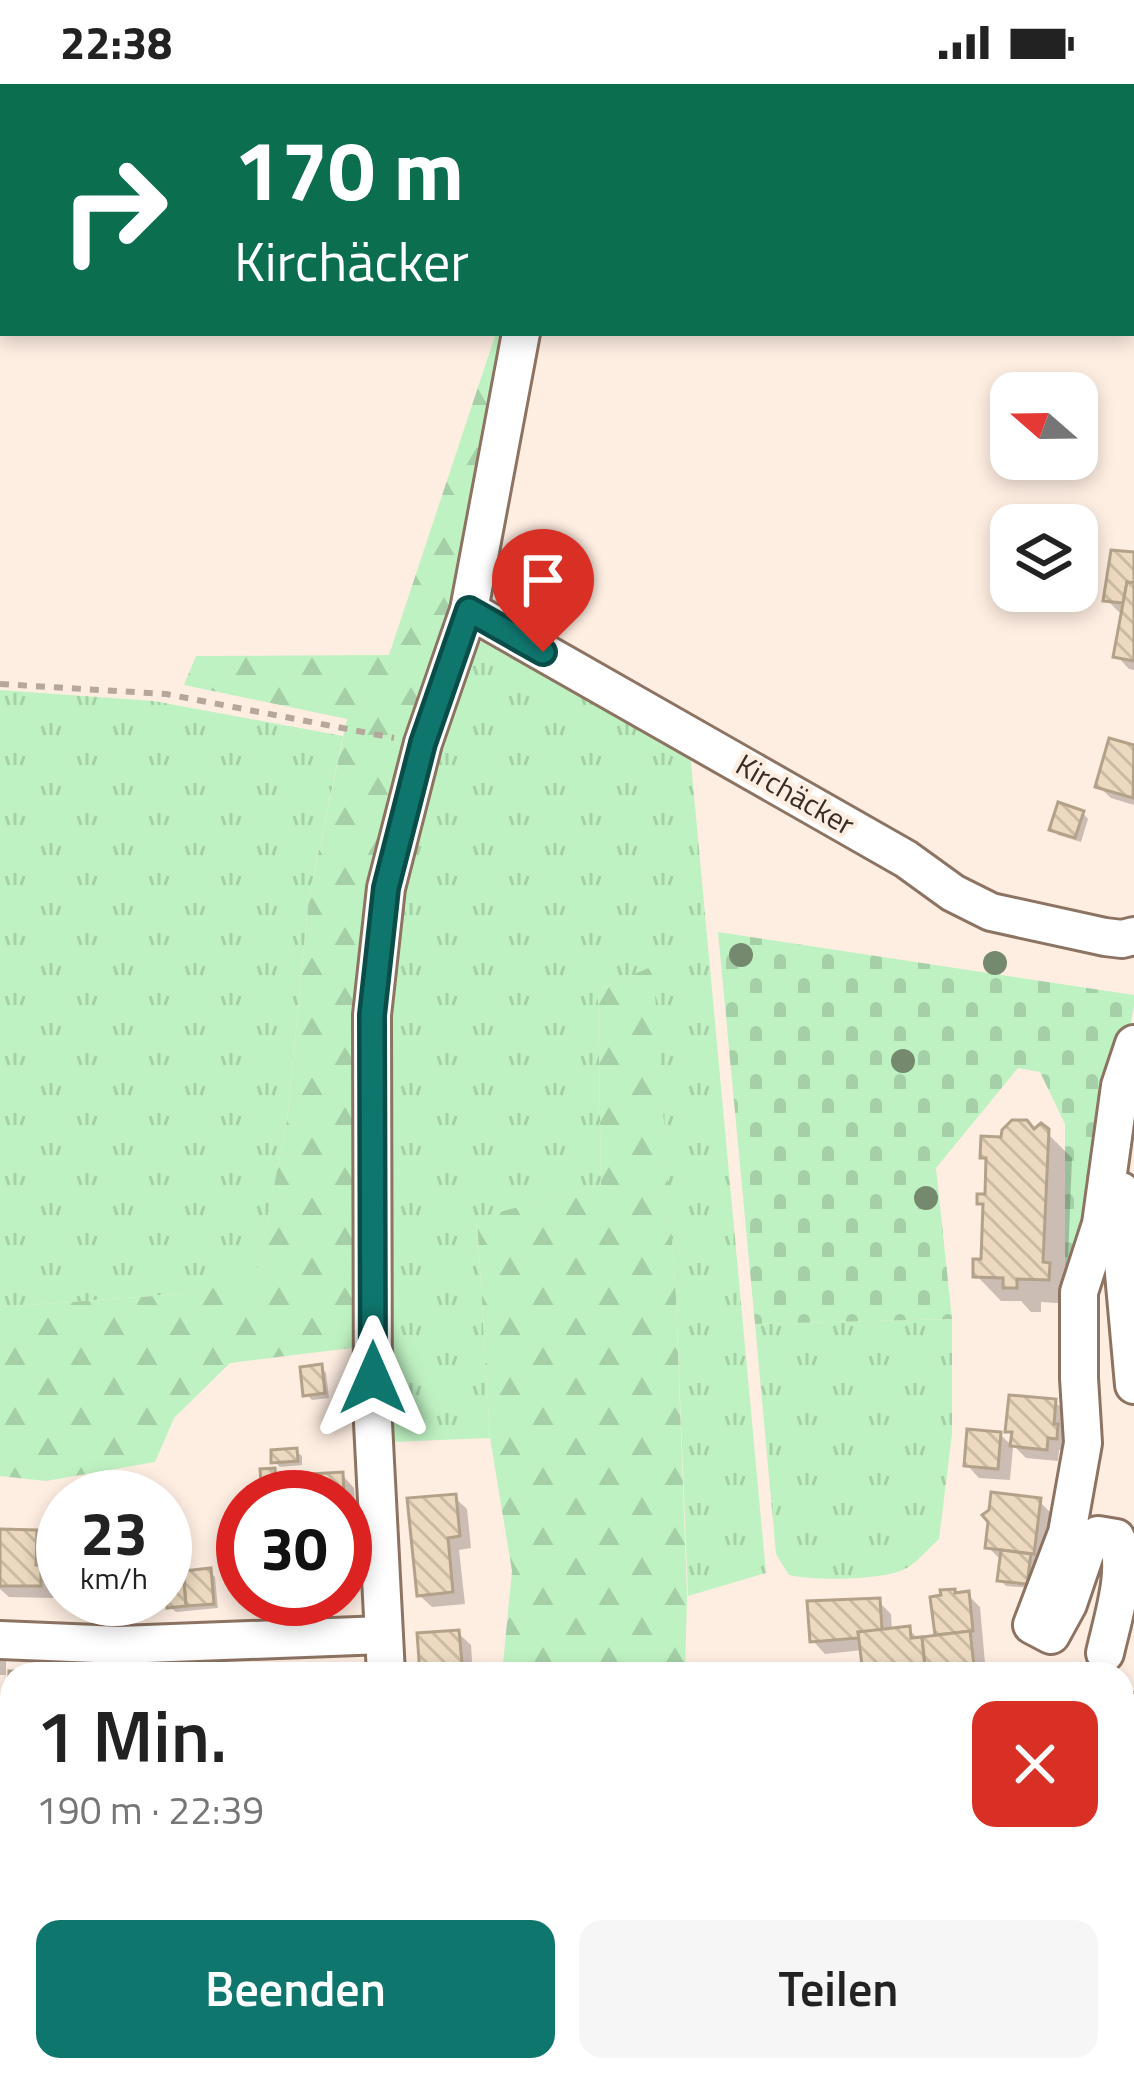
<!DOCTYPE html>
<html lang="de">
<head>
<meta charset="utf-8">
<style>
  body { margin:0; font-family:"Titillium Web",sans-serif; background:#f6f6f6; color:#222; height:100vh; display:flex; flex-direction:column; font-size:45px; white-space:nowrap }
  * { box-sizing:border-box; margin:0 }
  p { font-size:39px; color:#767676 }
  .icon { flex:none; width:66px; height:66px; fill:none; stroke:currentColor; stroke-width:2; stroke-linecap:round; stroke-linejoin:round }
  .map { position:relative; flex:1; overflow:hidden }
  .panel { position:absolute; left:0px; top:1578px; width:1134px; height:420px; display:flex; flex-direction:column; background:#fff; border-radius:36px 36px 0 0; box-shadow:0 6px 18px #0003 }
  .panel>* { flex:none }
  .top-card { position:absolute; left:0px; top:0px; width:1134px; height:252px; box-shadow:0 6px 18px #0003; background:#0b6e4f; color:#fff; overflow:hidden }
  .needle { width:78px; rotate:290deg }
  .buttons { position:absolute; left:990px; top:288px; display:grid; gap:24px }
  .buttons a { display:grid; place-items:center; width:108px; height:108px; border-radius:24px; background:#fff; box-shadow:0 6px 18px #0003; font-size:60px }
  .speed { position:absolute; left:36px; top:1386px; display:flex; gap:24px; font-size:60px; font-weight:700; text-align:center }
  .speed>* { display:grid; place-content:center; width:156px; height:156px; border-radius:50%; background:#fff; box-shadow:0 6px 18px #0003; line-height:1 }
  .speed small { font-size:30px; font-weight:400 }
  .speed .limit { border:18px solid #d22; background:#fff; color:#111 }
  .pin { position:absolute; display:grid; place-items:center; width:102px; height:102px; color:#fff; margin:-123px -51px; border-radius:50% 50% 50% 0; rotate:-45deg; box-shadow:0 0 12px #0007 }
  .pin .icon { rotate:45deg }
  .me { position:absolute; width:132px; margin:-66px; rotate:0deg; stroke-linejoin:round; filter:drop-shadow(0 0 9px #0008) }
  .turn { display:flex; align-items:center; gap:42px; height:252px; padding:0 36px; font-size:54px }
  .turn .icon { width:156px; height:156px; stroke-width:2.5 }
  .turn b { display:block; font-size:84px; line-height:102px }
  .round { display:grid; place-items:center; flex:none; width:126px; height:126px; border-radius:24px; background:#f6f6f6 }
  .summary { display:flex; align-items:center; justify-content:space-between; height:204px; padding:0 36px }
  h1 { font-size:72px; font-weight:600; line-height:90px }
  .cta { display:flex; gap:24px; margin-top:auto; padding:24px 36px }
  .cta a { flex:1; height:138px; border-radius:24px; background:#0f766e; color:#fff; font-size:48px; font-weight:600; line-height:138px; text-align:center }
  .cta a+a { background:#f6f6f6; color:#222 }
  .status { display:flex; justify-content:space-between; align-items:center; height:84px; padding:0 60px; background:#fff; direction:ltr }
  .status svg { height:33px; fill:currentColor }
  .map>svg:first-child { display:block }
  .grass { fill:url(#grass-tufts) }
  .forest { fill:url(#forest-firs) }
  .cemetery { fill:url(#cemetery-stones) }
  .shadow { fill:#0003 }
  .building { fill:url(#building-back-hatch); stroke:#b3a289; stroke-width:3 }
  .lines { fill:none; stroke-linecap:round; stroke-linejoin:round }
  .minor-casing { stroke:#8c7362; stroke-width:42 }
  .path { stroke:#b6a79d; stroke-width:6; stroke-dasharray:9 9; stroke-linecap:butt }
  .minor { stroke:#fff; stroke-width:36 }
  .tree { fill:#74896d }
  .route-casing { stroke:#0a4d48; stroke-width:30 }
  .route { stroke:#0f766e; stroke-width:21 }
  .labels { text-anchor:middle; stroke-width:9; stroke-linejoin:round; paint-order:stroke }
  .street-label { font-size:30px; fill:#382d26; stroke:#feede1 }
</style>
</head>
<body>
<div class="status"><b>22:38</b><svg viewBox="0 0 49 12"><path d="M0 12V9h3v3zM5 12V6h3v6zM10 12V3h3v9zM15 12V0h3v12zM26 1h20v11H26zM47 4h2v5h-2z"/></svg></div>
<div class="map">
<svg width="1134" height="1998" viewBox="0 0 1134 1998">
  <defs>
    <pattern id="grass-tufts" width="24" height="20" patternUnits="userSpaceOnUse" patternTransform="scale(3)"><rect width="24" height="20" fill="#bff2c2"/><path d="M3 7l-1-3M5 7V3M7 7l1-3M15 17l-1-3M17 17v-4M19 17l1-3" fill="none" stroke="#a5d0a7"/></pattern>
    <pattern id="forest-firs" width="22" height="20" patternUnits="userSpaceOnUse" patternTransform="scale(3)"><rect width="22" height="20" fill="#bff2c2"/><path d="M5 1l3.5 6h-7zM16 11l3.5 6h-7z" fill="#a5d0a7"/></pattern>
    <pattern id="cemetery-stones" width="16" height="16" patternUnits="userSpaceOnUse" patternTransform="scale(3)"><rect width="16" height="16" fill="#bff2c2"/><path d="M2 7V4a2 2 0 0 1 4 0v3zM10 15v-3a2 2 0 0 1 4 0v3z" fill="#a5d0a7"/></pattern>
    <pattern id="building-back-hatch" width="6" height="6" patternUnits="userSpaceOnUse" patternTransform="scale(3)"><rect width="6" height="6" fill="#ecd9bf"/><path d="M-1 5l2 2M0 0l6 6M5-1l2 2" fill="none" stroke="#cbbba4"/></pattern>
  </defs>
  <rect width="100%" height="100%" fill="#feede1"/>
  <g class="grass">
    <path d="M477,558H493L690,668L766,1489L688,1512L676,1213L652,883L598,906L601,1101L477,1135L490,1354L391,1358L385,960L392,827L468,566Z"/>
    <path d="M0,606L154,617L343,652L309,813L287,1037L255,1197L181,1210L0,1223Z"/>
    <path d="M952,1235V1350L939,1455C928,1465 916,1480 903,1486C881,1496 812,1497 789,1491L776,1470L755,1240Z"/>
  </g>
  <g class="forest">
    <path d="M496,249H506L456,508L417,627L360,906L353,1023L359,1263L230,1279L174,1334L155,1378L46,1397L0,1392V1223L181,1210L255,1196L287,1037L309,813L347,635L184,601L196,572L389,571Z"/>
    <path d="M653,882L676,1213L687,1512L685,1590H502L512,1487L490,1354L477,1134L601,1101L598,906Z"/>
  </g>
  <path class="cemetery" d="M718,848L1134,911V922L1083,1182L1065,1181V1040L1040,988L1018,984L936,1084L952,1235L755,1240Z"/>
  <g class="shadow">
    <path d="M1134,471V586L1129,585L1117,572L1124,529L1119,528L1107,516Z"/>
    <path d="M1111,658L1134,665V721L1111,714L1098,702Z"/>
    <path d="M1083,729L1088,735L1081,758L1058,751L1052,745Z"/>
    <path d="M1041,1043L1072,1074L1067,1201L1073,1220L1041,1218V1228H1031L1021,1217H1001L976,1191L984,1178L986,1125L980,1119L988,1113L989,1079L983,1073L1004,1056Z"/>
    <path d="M321,1284L326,1289L329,1314L312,1316L306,1310Z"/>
    <path d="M1055,1318L1068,1330L1069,1366H1059L1058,1377L1026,1374L1013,1361L1014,1352L1008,1346Z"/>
    <path d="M1000,1350L1013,1363L1010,1396L979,1394L967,1381Z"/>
    <path d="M296,1367L302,1372V1381L280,1383L274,1377Z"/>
    <path d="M274,1387L279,1393L342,1391L354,1404L356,1438L345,1439V1413H265Z"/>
    <path d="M454,1413L467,1425L471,1464L459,1466L465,1520L432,1523L419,1511Z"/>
    <path d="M1039,1417L1052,1430L1046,1481L1035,1480L1031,1504L1006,1502L1000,1496L1001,1476L988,1463Z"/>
    <path d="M0,1448L36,1449L48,1461V1492L53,1497V1514L9,1513L0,1505Z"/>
    <path d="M210,1488L215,1493L218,1524L176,1528L170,1523Z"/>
    <path d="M968,1511L980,1523L986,1590H866L863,1566L825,1570L813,1557L878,1517L891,1530L892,1547L909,1546L920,1556L938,1554L933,1515Z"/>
    <path d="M263,1515H316L318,1531L282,1534Z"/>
    <path d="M458,1549L471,1561L473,1590H423Z"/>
    <path d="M0,1571L6,1577V1591H0Z"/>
    <path d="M0,1847L12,1850V1898L0,1888Z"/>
    <path d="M12,1977V1986H48L59,1998H0V1984Z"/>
    <path d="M1060,1986H1108L1111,1998H1063Z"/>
  </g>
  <g class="building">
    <path d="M1111,466L1134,468V499L1127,498L1123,519L1103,517Z"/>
    <path d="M1127,498L1134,499V577L1113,573Z"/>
    <path d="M1109,654L1134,661L1133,714L1095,703Z"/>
    <path d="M1058,718L1084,727L1075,754L1049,746Z"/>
    <path d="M1012,1036H1027L1034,1045L1041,1039L1049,1045L1043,1178L1050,1179L1049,1196L1017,1195V1204H1003V1194L973,1193V1175H981L983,1120H977V1110H985L986,1074H980L981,1052L1001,1053L1002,1046Z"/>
    <path d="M322,1280L325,1309L303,1312L300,1283Z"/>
    <path d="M1009,1311L1056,1315L1054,1340H1058L1057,1355L1048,1354L1047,1366L1010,1362L1012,1348H1005Z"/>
    <path d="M967,1345L1001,1348L998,1385L964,1382Z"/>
    <path d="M297,1364L298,1377L271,1379V1366Z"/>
    <path d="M275,1384L277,1413H262L260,1385Z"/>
    <path d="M343,1388L344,1413H277L276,1392Z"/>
    <path d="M991,1408L1041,1414L1034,1470L985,1464L988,1438L982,1431L989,1426Z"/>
    <path d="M456,1410L460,1452L448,1454L453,1508L417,1512L407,1414Z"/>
    <path d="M0,1445L37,1446L36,1481H41V1502H0Z"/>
    <path d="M1001,1466L1031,1470L1027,1500L997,1497Z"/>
    <path d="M243,1470V1509L234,1510L231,1471Z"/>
    <path d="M211,1484L214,1520L186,1522L183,1487Z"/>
    <path d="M183,1487L186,1522L167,1524L165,1488Z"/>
    <path d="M955,1505V1509L969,1507L973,1547L935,1551L930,1513L941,1511L940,1506Z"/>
    <path d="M880,1514L882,1546L858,1548L859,1554L810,1558L807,1517Z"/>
    <path d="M266,1515H306L307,1519L267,1522Z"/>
    <path d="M910,1542L911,1554L922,1553L925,1584L863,1590L858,1548Z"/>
    <path d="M459,1546L463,1590H420L417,1549Z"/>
    <path d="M970,1547L975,1590H926L922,1553Z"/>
    <path d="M1038,1584L1037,1590H1004L1010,1586Z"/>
    <path d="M9,1587L63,1588V1590H12V1624H9Z"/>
    <rect x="0" y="1658" width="12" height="22"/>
    <path d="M0,1844L12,1847V1885L0,1882Z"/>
    <path d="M12,1974V1986H49L47,1991L37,1998H0V1980Z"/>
    <path d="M898,1986H919L923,1998H877L874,1990Z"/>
    <path d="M1057,1986H1101L1104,1998H1060Z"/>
  </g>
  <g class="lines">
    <defs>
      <g id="minor">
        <path d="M562,3V0"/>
        <path d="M469,526L906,775L953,809L991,828L1105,853L1122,855L1134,852"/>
        <path d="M1121,1107L1122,1167L1134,1301"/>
        <path d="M0,1556L120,1561"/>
        <path d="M1105,1569C1112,1537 1130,1484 1116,1454L1098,1451L1087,1464L1068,1520L1051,1551L1032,1541L1067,1449L1083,1359L1079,1294V1208L1101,1140L1120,1002L1134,960"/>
        <path d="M119,1590L120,1561L383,1551"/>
        <path d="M386,1590L373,1339L372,931L386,804L423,659L469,526L521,249"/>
        <path d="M1122,1652L1134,1628"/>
        <path d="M1134,1749L1124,1842L1134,1912"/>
        <path d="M0,1914L12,1918"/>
        <path d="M337,1986L411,1998L430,1997"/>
        <path d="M534,1986L576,1998"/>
        <path d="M978,1986L1000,1998"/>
        <path d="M303,1998L313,1986"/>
        <path d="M698,1998L740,1986"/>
      </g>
    </defs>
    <use href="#minor" class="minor-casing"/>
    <path class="path" d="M0,600L166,610L394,654"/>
    <use href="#minor" class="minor"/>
  </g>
  <g class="tree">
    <circle cx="741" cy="871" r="12"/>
    <circle cx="995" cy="879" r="12"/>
    <circle cx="903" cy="977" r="12"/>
    <circle cx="926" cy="1114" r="12"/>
  </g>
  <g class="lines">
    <defs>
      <path id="route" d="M373,1294L372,931L386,804L423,659L469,526L543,568"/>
    </defs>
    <use href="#route" class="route-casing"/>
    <use href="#route" class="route"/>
  </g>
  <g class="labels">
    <g class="street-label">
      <text transform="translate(795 711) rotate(30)" y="10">Kirchäcker</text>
    </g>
  </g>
</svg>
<div class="buttons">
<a><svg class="needle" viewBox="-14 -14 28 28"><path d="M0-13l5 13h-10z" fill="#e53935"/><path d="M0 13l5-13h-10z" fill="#767676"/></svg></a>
<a><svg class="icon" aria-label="layers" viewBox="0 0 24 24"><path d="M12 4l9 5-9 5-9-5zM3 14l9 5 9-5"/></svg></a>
</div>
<div class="speed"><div>23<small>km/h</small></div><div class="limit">30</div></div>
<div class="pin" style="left:543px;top:568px;background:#d93025"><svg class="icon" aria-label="arrive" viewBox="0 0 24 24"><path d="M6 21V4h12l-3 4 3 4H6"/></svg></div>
<svg class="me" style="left:373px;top:1294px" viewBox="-20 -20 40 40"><path d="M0-17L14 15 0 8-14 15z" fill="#0f766e" stroke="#fff" stroke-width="4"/></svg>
<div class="top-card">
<div class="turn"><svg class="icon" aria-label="right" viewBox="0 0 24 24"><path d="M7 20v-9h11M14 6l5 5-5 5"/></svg><div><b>170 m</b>Kirchäcker</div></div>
</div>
<section class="panel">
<div class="summary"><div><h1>1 Min.</h1><p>190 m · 22:39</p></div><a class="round" style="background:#d93025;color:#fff"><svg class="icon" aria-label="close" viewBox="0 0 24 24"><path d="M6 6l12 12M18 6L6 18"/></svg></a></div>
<div class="cta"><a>Beenden</a><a>Teilen</a></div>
</section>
</div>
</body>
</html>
